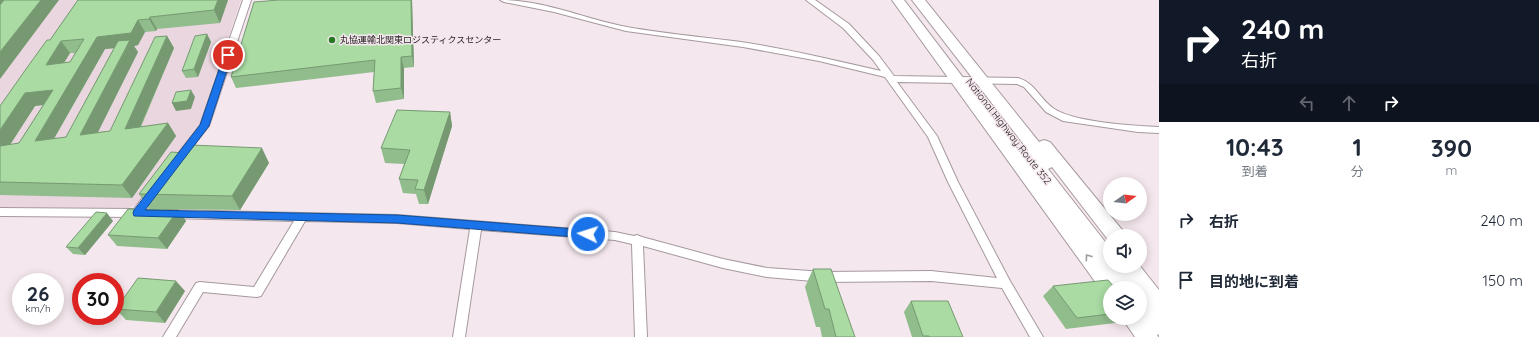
<!DOCTYPE html>
<html lang="ja">
<head>
<meta charset="utf-8">
<style>
  body { margin:0; font-family:Quicksand,"Noto Sans JP",sans-serif; background:#f6f6f7; color:#1f2937; height:100vh; display:flex; flex-direction:column; font-size:15px; white-space:nowrap }
  * { box-sizing:border-box; margin:0 }
  p { font-size:13px; color:#747a83 }
  .icon { flex:none; width:22px; height:22px; fill:none; stroke:currentColor; stroke-width:2; stroke-linecap:round; stroke-linejoin:round }
  .map { position:relative; flex:1; overflow:hidden }
  .side { display:flex; flex-direction:column; background:#fff; width:380px }
  .side>* { flex:none }
  .guide { background:#111827; color:#fff; overflow:hidden }
  .needle { width:26px; rotate:76deg }
  .buttons { position:absolute; left:1103px; top:177px; display:grid; gap:8px }
  .buttons a { display:grid; place-items:center; width:44px; height:44px; border-radius:50%; background:#fff; box-shadow:0 2px 10px #0003; font-size:20px }
  .speed { position:absolute; left:12px; top:273px; display:flex; gap:8px; font-size:20px; font-weight:700; text-align:center }
  .speed>* { display:grid; place-content:center; width:52px; height:52px; border-radius:50%; background:#fff; box-shadow:0 2px 10px #0003; line-height:1 }
  .speed small { font-size:10px; font-weight:400 }
  .speed .limit { border:6px solid #d22; background:#fff; color:#111 }
  .pin { position:absolute; display:grid; place-items:center; width:34px; height:34px; color:#fff; margin:-17px; border:2px solid #fff; border-radius:50%; box-shadow:0 1px 4px #0007 }
  .me { position:absolute; width:44px; margin:-22px; rotate:274deg; stroke-linejoin:round; filter:drop-shadow(0 0 3px #0008) }
  .turn { display:flex; align-items:center; gap:14px; height:84px; padding:0 16px; font-size:18px }
  .turn .icon { width:52px; height:52px; stroke-width:2.5 }
  .turn b { display:block; font-size:28px; line-height:34px }
  .lanes { display:flex; align-items:center; height:38px; padding:0 16px; background:#0003; justify-content:center; gap:20px; direction:ltr }
  .lanes .off { opacity:.35 }
  .eta { display:flex; justify-content:space-evenly; align-items:center; height:68px; text-align:center }
  .eta b { font-size:24px; font-weight:700; line-height:28px }
  ul { padding:0; list-style:none }
  li { display:flex; align-items:center; gap:12px; height:60px; padding:0 16px }
  li div { flex:1 }
  li b { display:block; font-size:15px }
  li em { font-style:normal }
  main { display:flex; flex:1; min-height:0 }
  .map>svg:first-child { display:block }
  .built { fill:#ead6df }
  .lines { fill:none; stroke-linecap:round; stroke-linejoin:round }
  .minor-casing { stroke:#a5999e; stroke-width:2 }
  .trunk-casing { stroke:#a5999e; stroke-width:2 }
  .minor { fill:#fff; fill-rule:evenodd }
  .trunk { fill:#fff; fill-rule:evenodd }
  .wall { fill:#91bc8c; fill-rule:evenodd }
  .shaded-wall { fill:#769972 }
  .building { fill:#a9dba3; stroke:#769972; fill-rule:evenodd }
  .oneway { stroke:#9e9c9c }
  .route { fill:#1a73e8; stroke:#114b97 }
  .poi-dot { fill:#277822; stroke:#f4e7ed; stroke-width:1.5 }
  .labels { text-anchor:middle; stroke-width:3; stroke-linejoin:round; paint-order:stroke }
  .far-poi-label { font-size:9px; fill:#272224; stroke:#f4e7ed; text-anchor:start }
  .street-label { font-size:10px; fill:#272224; stroke:#f4e7ed }
</style>
</head>
<body>
<main>
<div class="map">
<svg width="1159" height="337" viewBox="0 0 1159 337">
  <rect width="100%" height="100%" fill="#f4e7ed"/>
  <path class="built" d="M0,0H241L198,127L138,204L127,209L0,207Z"/>
  <g class="lines">
    <defs>
      <g id="minor">
        <path d="M243,0H251L209,126L179,164H173L171,162L173,160L200,125Z"/>
        <path d="M500,0C544,0 585,19 627,27C665,34 704,37 741,42C788,49 835,60 881,71L873,60L843,28L806,0H815L849,24L879,56L894,76L1018,78C1035,83 1040,99 1053,108C1071,122 1135,126 1159,127V133L1138,132L1063,121L1046,112L1024,87L1017,84L897,82L937,136L958,182L1010,281L1043,337H1030L1002,288L931,281L824,282L767,277L723,268L643,246L647,337H635L632,244L615,240L481,230L465,337H453L470,229L397,223L305,221L261,296L257,297L203,292L176,337H163L196,283L200,282L254,287L294,221L168,218L164,217L163,214L164,211L168,210L397,215L615,232L634,236L637,235L642,237L723,259L767,268L824,272L931,271L997,278L948,182L928,137L885,77L819,61L743,47L626,31L554,12L504,2Z"/>
        <path d="M153,188L157,189L158,192L142,216L138,217L0,216V208L134,209L149,189Z"/>
      </g>
      <path id="trunk" d="M892,0H904L1022,155L1023,152L1028,150L912,0H925L1039,142L1044,140L1050,142L1123,231L1125,236H1110L1109,241L1052,167L1048,169L1110,248V266H1140L1159,290V335L1157,334L1158,337H1135L1122,318H1140V288H1110V296L1104,294Z"/>
    </defs>
    <use href="#minor" class="minor-casing"/>
    <use href="#trunk" class="trunk-casing"/>
    <use href="#minor" class="minor"/>
    <use href="#trunk" class="trunk"/>
  </g>
  <g class="wall">
    <path d="M78,0H228L220,23L157,29L156,31L145,32L138,45L134,46L138,52L98,132L110,131L167,36L174,48L141,127L168,123L176,136L132,198L0,195V106L50,40ZM114,48L66,137L54,139L105,49ZM70,53H75L70,62L64,63ZM43,105L19,143L10,145L35,106Z"/>
    <path d="M279,0H412L414,67L404,68V99L376,103L373,91L374,72L236,88L231,77Z"/>
    <path d="M207,34L211,42L198,77L186,78L182,71Z"/>
    <path d="M450,112L452,126L428,204H419L416,194L403,193L399,179L404,164L385,163L381,148Z"/>
    <path d="M269,163L240,210L149,209L139,194Z"/>
    <path d="M178,210L186,221L167,249L117,246L108,235Z"/>
    <path d="M113,221L85,255L73,254L66,247Z"/>
    <path d="M813,269L855,337H822L820,327H816L805,287Z"/>
    <path d="M1053,286L1110,288V318H1127L1123,322L1066,329L1043,296Z"/>
    <path d="M185,291L165,323L126,320L116,309Z"/>
    <path d="M911,301L963,337H912L904,312Z"/>
  </g>
  <g class="shaded-wall">
    <path d="M0,0H15L0,8Z"/>
    <path d="M41,0H59L0,79V52Z"/>
    <path d="M218,0H228L220,23L214,10Z"/>
    <path d="M411,0H412L414,67L412,56Z"/>
    <path d="M150,17L157,29L156,31L149,19Z"/>
    <path d="M138,20L145,32L138,45L134,46L138,52L90,148L80,135L127,47L105,49L45,154L35,141L58,103L35,106L0,160V130L25,93L53,90L97,37Z"/>
    <path d="M207,34L211,42L198,77L194,69Z"/>
    <path d="M167,36L174,48L134,141L125,129Z"/>
    <path d="M61,41L70,53L55,77L46,65Z"/>
    <path d="M401,57L404,68V99L401,88Z"/>
    <path d="M191,90L195,97L191,109L176,111L172,103Z"/>
    <path d="M450,112L452,126L428,204L424,190Z"/>
    <path d="M168,123L176,136L132,198L122,185Z"/>
    <path d="M262,148L269,163L240,210L232,196Z"/>
    <path d="M178,210L186,221L167,249L158,238Z"/>
    <path d="M107,213L113,221L85,255L78,248Z"/>
    <path d="M176,281L185,291L165,323L156,312Z"/>
  </g>
  <g class="building">
    <path d="M4,0H41L0,52V5Z"/>
    <path d="M78,0H218L214,10L150,17L149,19L138,20L131,33L97,37L35,141L66,137L118,41L130,40L80,135L110,131L155,37L167,36L125,129L168,123L122,185L0,182V146L19,143L53,90L25,93L0,130V106L26,69L47,40H50ZM84,39L70,62L46,65L61,41Z"/>
    <path d="M279,0H411L412,56L401,57V88L373,91L375,60L231,77L254,2Z"/>
    <path d="M207,34L194,69L182,71L195,36Z"/>
    <path d="M191,90L187,101L172,103L176,92Z"/>
    <path d="M397,110L450,112L424,190L415,189L418,180L399,179L410,150L381,148Z"/>
    <path d="M191,145L262,148L232,196L139,194L171,152L185,153Z"/>
    <path d="M128,209L178,210L158,238L108,235Z"/>
    <path d="M96,212L107,213L78,248L66,247Z"/>
    <path d="M813,269H831L855,337H836L829,309H825Z"/>
    <path d="M138,278L176,281L156,312L116,309Z"/>
    <path d="M1108,280L1115,288H1110V314L1077,318L1053,286Z"/>
    <path d="M911,301H948L963,337H929V336H923Z"/>
  </g>
  <defs><path id="oneway-chevron" d="M-2-3.5L2.5 0L-2 3.5" fill="none" stroke-width="1.6" stroke-linecap="round" stroke-linejoin="round"/></defs>
  <use class="oneway" href="#oneway-chevron" transform="translate(1088 257) rotate(-126)"/>
  <path class="route" d="M228,53L232,55L209,126L145,210L397,215L588,230L591,231L593,234L591,237L588,238L397,223L134,216L133,213L134,210L200,125L224,55Z"/>
  <circle class="poi-dot" cx="332" cy="40" r="4"/>
  <g class="labels">
    <g class="far-poi-label">
      <text x="340" y="43">丸協運輸北関東ロジスティクスセンター</text>
    </g>
    <g class="street-label">
      <text transform="translate(1009 131) rotate(52)" y="4">National Highway Route 352</text>
    </g>
  </g>
</svg>
<div class="buttons">
<a><svg class="needle" viewBox="-14 -14 28 28"><path d="M0-13l5 13h-10z" fill="#e53935"/><path d="M0 13l5-13h-10z" fill="#747a83"/></svg></a>
<a><svg class="icon" aria-label="sound" viewBox="0 0 24 24"><path d="M4 9h4l5-4v14l-5-4H4zM17 9q2 3 0 6"/></svg></a>
<a><svg class="icon" aria-label="layers" viewBox="0 0 24 24"><path d="M12 4l9 5-9 5-9-5zM3 14l9 5 9-5"/></svg></a>
</div>
<div class="speed"><div>26<small>km/h</small></div><div class="limit">30</div></div>
<div class="pin" style="left:228px;top:55px;background:#d93025"><svg class="icon" aria-label="arrive" viewBox="0 0 24 24"><path d="M6 21V4h12l-3 4 3 4H6"/></svg></div>
<svg class="me" style="left:588px;top:234px" viewBox="-20 -20 40 40"><circle r="17" fill="#1a73e8" stroke="#fff" stroke-width="3"/><path d="M0-11L8 9 0 5-8 9z" fill="#fff"/></svg>
</div>
<section class="side">
<div class="guide">
<div class="turn"><svg class="icon" aria-label="right" viewBox="0 0 24 24"><path d="M7 20v-9h11M14 6l5 5-5 5"/></svg><div><b>240 m</b>右折</div></div>
<div class="lanes"><svg class="icon off" aria-label="left" viewBox="0 0 24 24"><path d="M17 20v-9H6M10 6l-5 5 5 5"/></svg><svg class="icon off" aria-label="ahead" viewBox="0 0 24 24"><path d="M12 20V5M6 11l6-6 6 6"/></svg><svg class="icon" aria-label="right" viewBox="0 0 24 24"><path d="M7 20v-9h11M14 6l5 5-5 5"/></svg></div>
</div>
<div class="eta">
<div><b>10:43</b><p>到着</p></div>
<div><b>1</b><p>分</p></div>
<div><b>390</b><p>m</p></div>
</div>
<ul>
<li><svg class="icon" aria-label="right" viewBox="0 0 24 24"><path d="M7 20v-9h11M14 6l5 5-5 5"/></svg><div><b>右折</b></div><em>240 m</em></li>
<li><svg class="icon" aria-label="arrive" viewBox="0 0 24 24"><path d="M6 21V4h12l-3 4 3 4H6"/></svg><div><b>目的地に到着</b></div><em>150 m</em></li>
</ul>
</section>
</main>
</body>
</html>
